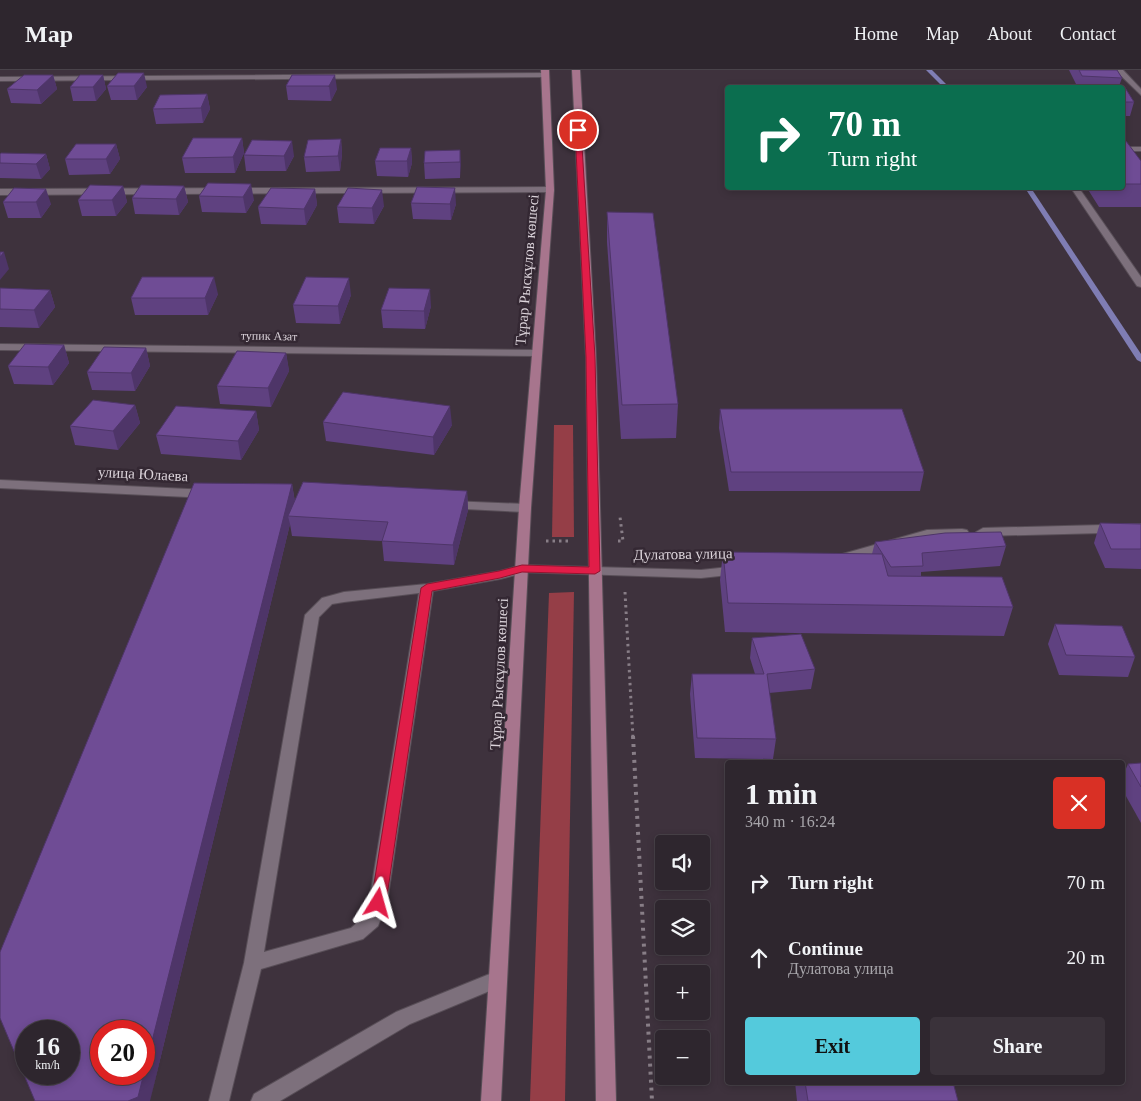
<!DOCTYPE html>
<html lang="en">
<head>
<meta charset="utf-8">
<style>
  body { margin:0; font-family:"Times New Roman",serif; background:#3a323a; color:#f1f3f6; height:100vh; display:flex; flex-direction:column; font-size:19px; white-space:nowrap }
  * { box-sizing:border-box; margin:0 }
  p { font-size:16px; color:#a7a5aa }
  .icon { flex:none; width:28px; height:28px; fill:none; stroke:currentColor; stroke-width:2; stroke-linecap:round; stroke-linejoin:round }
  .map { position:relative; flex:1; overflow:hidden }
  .sheet { position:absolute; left:725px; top:690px; width:400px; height:325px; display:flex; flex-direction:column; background:#2e262e; border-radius:5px; box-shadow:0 2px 8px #0003,0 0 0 1px #49434a }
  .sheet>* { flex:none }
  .top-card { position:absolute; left:725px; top:15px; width:400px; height:105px; border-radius:5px; box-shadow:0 2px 8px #0003,0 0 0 1px #49434a; background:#0b6e4f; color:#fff; overflow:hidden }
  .tools { position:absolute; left:655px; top:765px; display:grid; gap:10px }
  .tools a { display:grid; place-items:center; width:55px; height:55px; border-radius:5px; background:#2e262e; box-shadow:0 2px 8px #0003,0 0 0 1px #49434a; font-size:25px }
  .speed { position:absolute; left:15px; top:950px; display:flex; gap:10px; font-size:25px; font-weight:700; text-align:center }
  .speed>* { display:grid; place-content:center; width:65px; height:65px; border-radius:50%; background:#2e262e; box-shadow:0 2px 8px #0003,0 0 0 1px #49434a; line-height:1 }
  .speed small { font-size:12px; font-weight:400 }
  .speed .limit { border:8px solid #d22; background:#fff; color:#111 }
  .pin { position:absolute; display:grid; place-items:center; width:42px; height:42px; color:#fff; margin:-21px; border:2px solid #fff; border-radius:50%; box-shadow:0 1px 5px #0007 }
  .me { position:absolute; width:55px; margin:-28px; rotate:8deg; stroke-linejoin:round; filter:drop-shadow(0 0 4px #0008) }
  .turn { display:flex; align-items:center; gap:18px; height:105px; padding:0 20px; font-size:22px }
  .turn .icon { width:65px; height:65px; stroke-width:2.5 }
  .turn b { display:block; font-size:35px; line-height:42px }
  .round { display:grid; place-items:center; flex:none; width:52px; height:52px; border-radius:5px; background:#3a323a }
  .head { display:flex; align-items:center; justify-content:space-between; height:85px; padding:0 20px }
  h1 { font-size:30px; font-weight:700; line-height:38px }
  .primary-button { display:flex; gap:10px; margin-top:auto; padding:10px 20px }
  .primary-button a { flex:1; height:58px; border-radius:5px; background:#54cadc; color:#111; font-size:20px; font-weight:700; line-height:58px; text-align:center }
  .primary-button a+a { background:#3a323a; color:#f1f3f6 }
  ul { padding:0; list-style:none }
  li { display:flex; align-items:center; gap:15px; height:75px; padding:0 20px }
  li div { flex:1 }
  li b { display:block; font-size:19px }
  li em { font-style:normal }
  header { display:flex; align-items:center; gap:30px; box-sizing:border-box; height:70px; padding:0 25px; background:#2e262e; border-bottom:1px solid #49434a }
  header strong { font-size:24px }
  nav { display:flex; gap:28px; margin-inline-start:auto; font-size:18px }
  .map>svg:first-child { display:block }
  .forest { fill:#953e47 }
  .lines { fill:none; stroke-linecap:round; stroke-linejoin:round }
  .stream { fill:#7f7db4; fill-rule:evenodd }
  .service-casing { stroke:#584e57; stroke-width:2 }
  .minor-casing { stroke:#584e57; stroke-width:2 }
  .tertiary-casing { stroke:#584e57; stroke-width:2 }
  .primary-casing { stroke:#584e57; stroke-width:2 }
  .path-far1 { stroke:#887e87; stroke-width:3; stroke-dasharray:2.5 4; stroke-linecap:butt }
  .path { stroke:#887e87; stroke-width:4; stroke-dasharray:3 5; stroke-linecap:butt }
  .service { fill:#7d707c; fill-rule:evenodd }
  .minor { fill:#7d707c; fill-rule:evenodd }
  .tertiary { fill:#7d707c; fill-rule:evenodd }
  .primary { fill:#a7758d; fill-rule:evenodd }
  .wall { fill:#5f4180 }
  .shaded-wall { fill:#4e3568 }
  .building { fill:#6f4c95; stroke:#4e3568; fill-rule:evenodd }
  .route { fill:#e11d48; stroke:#92132f }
  .labels { text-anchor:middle; stroke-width:5; stroke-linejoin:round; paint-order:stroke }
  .far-street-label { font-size:12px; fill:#dbd3da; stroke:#342833 }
  .street-label { font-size:15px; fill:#dbd3da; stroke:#342833 }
</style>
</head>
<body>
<header>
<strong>Map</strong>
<nav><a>Home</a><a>Map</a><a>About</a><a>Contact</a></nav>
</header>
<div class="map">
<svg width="1141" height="1031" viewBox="0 0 1141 1031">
  <rect width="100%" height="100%" fill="#3e323d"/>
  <g class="forest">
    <path d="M554,355H573L574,467H552Z"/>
    <path d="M574,522L565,1031H530L549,523Z"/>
  </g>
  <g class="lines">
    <g class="stream">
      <path d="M926,0H932L950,18H944Z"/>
      <path d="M1025,118H1031L1141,284V292L1137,290Z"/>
    </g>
    <defs>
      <g id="service">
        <path d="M1115,0H1123L1141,19V25Z"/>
        <path d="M522,495L527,496L529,499L527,502L500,509L433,521L387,833L378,856L363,869L261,899L229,1031H209L244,893L305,545L322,528L344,522L427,514L500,501ZM419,523L369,833L364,847L351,858L264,882L319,547L332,534L344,532Z"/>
      </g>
      <g id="minor">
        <path d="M547,3V7H544L0,11V7Z"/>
        <rect x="1122" y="77" width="19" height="4"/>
        <path d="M550,117L554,120L553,122L0,125V119Z"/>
        <path d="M1071,118H1079L1141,207V217L1137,216Z"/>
        <path d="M0,274L537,280L542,283L537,286L0,280Z"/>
        <path d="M0,410L209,420L215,424L209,428L0,418Z"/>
        <path d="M450,431L525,434L531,438L525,442L445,438L444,435Z"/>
        <path d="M497,901L504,903L506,909L504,915L410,954L280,1031H251L254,1024L396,942Z"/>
      </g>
      <g id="tertiary">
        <path d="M1141,454V462L983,466L976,462L983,458Z"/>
        <path d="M962,459L967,460L969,463L967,466L928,468L844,492L837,488L839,485L927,460Z"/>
        <path d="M522,495L701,500L738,496L743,497L745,500L743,503L738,504L701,508L517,502L515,499L517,496Z"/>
      </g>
      <g id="primary">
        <path d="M541,0H549L554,120L531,438L501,1031H481L519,438L546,120Z"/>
        <path d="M572,0H580L596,287L616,1031H596L586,287Z"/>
      </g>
    </defs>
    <use href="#service" class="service-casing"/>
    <use href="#minor" class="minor-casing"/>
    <use href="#tertiary" class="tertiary-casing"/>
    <use href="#primary" class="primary-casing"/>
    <g class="path-far1">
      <path d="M546,471H572"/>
      <path d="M618,471H623L620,447"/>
      <path d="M625,522L633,668"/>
    </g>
    <path class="path" d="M633,666L652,1031"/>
    <use href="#service" class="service"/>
    <use href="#minor" class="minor"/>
    <use href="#tertiary" class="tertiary"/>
    <use href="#primary" class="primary"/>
  </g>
  <g class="wall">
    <path d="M1069,0H1117L1122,8L1119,16H1124L1134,32L1130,46H1122V18H1078Z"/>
    <path d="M118,3L147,17L137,30H111L107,16Z"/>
    <path d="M53,5L57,19L41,34L11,33L7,19Z"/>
    <path d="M103,5L106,19L96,31H73L70,17Z"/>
    <path d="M292,5L337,19L331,31L288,30L286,16Z"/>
    <path d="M207,24L210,39L203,53L156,54L153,39Z"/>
    <path d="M242,68L244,83L235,103H185L182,88Z"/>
    <path d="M341,69L342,84L340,101L306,102L304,87Z"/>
    <path d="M1122,71L1141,91V137H1099L1087,118H1122Z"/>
    <path d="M116,74L120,89L110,104L69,105L65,89Z"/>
    <path d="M411,78L412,93L408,107L377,106L375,91Z"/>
    <path d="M460,80V108L425,109L424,93Z"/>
    <path d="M0,84H46L50,99L41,109L0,108Z"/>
    <path d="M244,85L294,86L286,101H246Z"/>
    <path d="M208,113L254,130L246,143L202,142L199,126Z"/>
    <path d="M123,116L127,132L116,146H82L78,130Z"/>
    <path d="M184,116L188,132L179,145L135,144L132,128Z"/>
    <path d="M14,118L51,134L41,148H8L3,132Z"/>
    <path d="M315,119L317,135L306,155L261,154L258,137Z"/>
    <path d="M411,133L456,134L451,150L413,149Z"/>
    <path d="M384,136L374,154L339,153L337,137Z"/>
    <path d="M607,142L678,334L676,368L621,369L607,172Z"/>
    <path d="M0,218L50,220L55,237L39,258L0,257Z"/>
    <path d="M218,224L208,245H135L131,228Z"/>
    <path d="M351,225L340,254L296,253L293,235Z"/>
    <path d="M431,236L425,259L383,258L381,240Z"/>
    <path d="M64,275L69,293L53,315L14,314L8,296Z"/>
    <path d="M146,278L150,296L135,321L92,320L87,302Z"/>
    <path d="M286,283L289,301L271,337L220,334L217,316Z"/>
    <path d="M135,335L140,353L118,380L75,375L70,356Z"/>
    <path d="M720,339L924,402L920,421H729L719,358Z"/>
    <path d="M256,341L259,360L241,390L161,384L156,365Z"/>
    <path d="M323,352L452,355L434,385L326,371Z"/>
    <path d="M292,414L295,432L467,421L468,440L454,495L384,491L382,471L292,466L290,454L150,1031Z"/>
    <path d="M1100,453L1141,454V499L1105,498L1094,473Z"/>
    <path d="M875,472L1006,476L1000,496L921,502V506L1013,537L1004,566L725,562L720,510L723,482L872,484Z"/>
    <path d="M1055,554L1135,587L1128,607L1059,605L1048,574Z"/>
    <path d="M752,568L815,599L811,619L769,623L776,669L773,689L695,688L690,624L692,604H755L750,588Z"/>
    <path d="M1141,693V753L1122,719V708L1128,694Z"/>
    <path d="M795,1012H953L958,1031H797Z"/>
  </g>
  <g class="shaded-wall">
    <path d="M144,3L147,17L137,30L134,16Z"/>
    <path d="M53,5L57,19L41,34L37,20Z"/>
    <path d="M103,5L106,19L96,31L93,17Z"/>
    <path d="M335,5L337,19L331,31L329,16Z"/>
    <path d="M207,24L210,39L203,53L201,38Z"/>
    <path d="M242,68L244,83L235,103L233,87Z"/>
    <path d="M341,69L342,84L340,101L338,86Z"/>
    <path d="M292,71L294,86L286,101L284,86Z"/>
    <path d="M116,74L120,89L110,104L106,89Z"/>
    <path d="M411,78L412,93L408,107L407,91Z"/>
    <path d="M460,80L461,95L460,108Z"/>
    <path d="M46,84L50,99L41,109L36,94Z"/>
    <path d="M251,114L254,130L246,143L243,127Z"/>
    <path d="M123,116L127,132L116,146L112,130Z"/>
    <path d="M184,116L188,132L179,145L176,129Z"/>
    <path d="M455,118L456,134L451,150L450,134Z"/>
    <path d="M46,119L51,134L41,148L36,132Z"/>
    <path d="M315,119L317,135L306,155L304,139Z"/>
    <path d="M382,120L384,136L374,154L372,138Z"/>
    <path d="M4,182L9,199L0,210V187Z"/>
    <path d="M214,207L218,224L208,245L205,228Z"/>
    <path d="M349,208L351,225L340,254L338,236Z"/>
    <path d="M430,219L431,236L425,259L424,241Z"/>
    <path d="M50,220L55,237L39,258L34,240Z"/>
    <path d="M64,275L69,293L53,315L48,297Z"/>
    <path d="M146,278L150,296L135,321L131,303Z"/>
    <path d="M286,283L289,301L271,337L268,318Z"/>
    <path d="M135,335L140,353L118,380L113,361Z"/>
    <path d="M450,336L452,355L434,385L433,367Z"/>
    <path d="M256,341L259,360L241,390L238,371Z"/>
    <path d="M292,414L295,433L288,446L290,454L150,1031H128Z"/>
    <path d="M467,421L468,440L454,495L453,475Z"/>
  </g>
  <g class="building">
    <path d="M1079,0H1117L1122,8L1082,6Z"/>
    <path d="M118,3H144L134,16H107Z"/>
    <path d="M24,5H53L37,20L7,19Z"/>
    <path d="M80,5H103L93,17H70Z"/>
    <path d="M292,5H335L329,16H286Z"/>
    <path d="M1088,15L1124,16L1134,32H1122V18H1090Z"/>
    <path d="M207,24L201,38L153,39L160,25Z"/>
    <path d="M193,68H242L233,87L182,88Z"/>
    <path d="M341,69L338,86L304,87L308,70Z"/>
    <path d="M252,70L292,71L284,86L244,85Z"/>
    <path d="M1122,71H1126L1141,91V114H1122Z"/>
    <path d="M76,74H116L106,89H65Z"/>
    <path d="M380,78H411L407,91H375Z"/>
    <path d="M460,80V92L424,93L425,81Z"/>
    <path d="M1,83L46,84L36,94L0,93V84Z"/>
    <path d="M208,113L251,114L243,127L199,126Z"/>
    <path d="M90,115L123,116L112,130H78Z"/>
    <path d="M141,115L184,116L176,129L132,128Z"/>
    <path d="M417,117L455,118L450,134L411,133Z"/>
    <path d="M14,118L46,119L36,132H3Z"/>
    <path d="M271,118L315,119L304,139L258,137Z"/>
    <path d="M348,118L382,120L372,138L337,137Z"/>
    <path d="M607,142L653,143L678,334L622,335Z"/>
    <path d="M0,182H4L0,187Z"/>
    <path d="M142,207H214L205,228H131Z"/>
    <path d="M306,207L349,208L338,236L293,235Z"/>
    <path d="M0,218L50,220L34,240L0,239Z"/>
    <path d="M389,218L430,219L424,241L381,240Z"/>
    <path d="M25,274L64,275L48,297L8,296Z"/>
    <path d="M104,277L146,278L131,303L87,302Z"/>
    <path d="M237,281L286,283L268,318L217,316Z"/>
    <path d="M343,322L450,336L433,367L323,352Z"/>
    <path d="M93,330L135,335L113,361L70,356Z"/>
    <path d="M176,336L256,341L238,371L156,365Z"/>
    <path d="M720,339H902L924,402H731Z"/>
    <path d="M303,412L467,421L453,475L382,471L388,452L288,446Z"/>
    <path d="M194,413L292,414L138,1027L128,1031H35L0,948V882ZM26,961H69V1004H26ZM101,961H144V1004H101Z"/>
    <path d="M1100,453L1141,454V479H1111Z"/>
    <path d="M1001,462L1006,476L922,483L923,496L891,497L875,472L945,463Z"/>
    <path d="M723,482L882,484L888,506L1002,507L1013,537L728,533Z"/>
    <path d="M1055,554L1122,556L1135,587L1066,585Z"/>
    <path d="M801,564L815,599L767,604L776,669L697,668L692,604H764L752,568Z"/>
    <path d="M1141,693V717L1128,694Z"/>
    <path d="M805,1012H953L958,1031H808Z"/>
  </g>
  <path class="route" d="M578,58L581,60L595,287L600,501L595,504L522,502L500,508L432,521L386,833L384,837L378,839L373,837L371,833L421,518L427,514L499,501L522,495L589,497L586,287L575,60Z"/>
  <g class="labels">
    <g class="far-street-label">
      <text transform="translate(269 266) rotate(1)" y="4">тупик Азат</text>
    </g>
    <g class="street-label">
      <text transform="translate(527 200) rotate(-85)" y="5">Тұрар Рыскұлов көшесі</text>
      <text transform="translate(143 404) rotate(3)" y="5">улица Юлаева</text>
      <text transform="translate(683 484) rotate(-1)" y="5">Дулатова улица</text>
      <text transform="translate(499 604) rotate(-87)" y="5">Тұрар Рыскұлов көшесі</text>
    </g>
  </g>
</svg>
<div class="tools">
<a><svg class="icon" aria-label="sound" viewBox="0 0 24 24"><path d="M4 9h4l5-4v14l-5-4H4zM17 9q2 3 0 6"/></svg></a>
<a><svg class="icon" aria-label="layers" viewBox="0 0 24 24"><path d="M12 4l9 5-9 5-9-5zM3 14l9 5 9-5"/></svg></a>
<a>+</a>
<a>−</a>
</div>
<div class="speed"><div>16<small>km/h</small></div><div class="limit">20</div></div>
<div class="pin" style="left:578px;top:60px;background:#d93025"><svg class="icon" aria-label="arrive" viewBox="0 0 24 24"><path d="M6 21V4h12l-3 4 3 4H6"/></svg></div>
<svg class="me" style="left:378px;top:833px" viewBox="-20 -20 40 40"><path d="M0-17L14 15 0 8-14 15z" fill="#e11d48" stroke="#fff" stroke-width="4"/></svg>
<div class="top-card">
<div class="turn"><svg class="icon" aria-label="right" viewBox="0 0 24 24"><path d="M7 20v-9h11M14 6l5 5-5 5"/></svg><div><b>70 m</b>Turn right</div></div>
</div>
<section class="sheet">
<div class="head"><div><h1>1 min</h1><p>340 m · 16:24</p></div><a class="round" style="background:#d93025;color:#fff"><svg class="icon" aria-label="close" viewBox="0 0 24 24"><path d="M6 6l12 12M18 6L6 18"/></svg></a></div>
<ul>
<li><svg class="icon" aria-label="right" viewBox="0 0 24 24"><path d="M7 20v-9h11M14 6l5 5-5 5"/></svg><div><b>Turn right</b></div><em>70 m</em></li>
<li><svg class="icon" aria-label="ahead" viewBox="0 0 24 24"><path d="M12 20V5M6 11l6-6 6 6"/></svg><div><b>Continue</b><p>Дулатова улица</p></div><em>20 m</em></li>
</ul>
<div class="primary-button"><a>Exit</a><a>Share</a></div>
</section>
</div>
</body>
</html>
